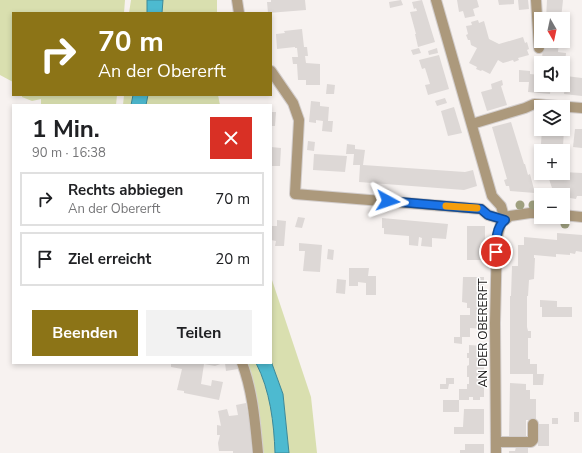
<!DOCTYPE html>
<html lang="de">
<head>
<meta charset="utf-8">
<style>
  body { margin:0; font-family:"Nunito Sans",sans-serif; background:#f2f2f2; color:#202124; height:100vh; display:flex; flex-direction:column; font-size:15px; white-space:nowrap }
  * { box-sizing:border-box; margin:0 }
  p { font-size:13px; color:#757577 }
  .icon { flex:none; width:22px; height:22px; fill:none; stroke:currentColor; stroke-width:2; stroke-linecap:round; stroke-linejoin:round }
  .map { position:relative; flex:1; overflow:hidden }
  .side { position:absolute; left:12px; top:104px; width:260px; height:260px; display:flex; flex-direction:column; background:#fff; border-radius:0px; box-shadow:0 2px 6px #0003 }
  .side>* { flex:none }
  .top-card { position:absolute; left:12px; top:12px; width:260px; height:84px; border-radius:0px; box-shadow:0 2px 6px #0003; background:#8c7417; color:#fff; overflow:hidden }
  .needle { width:26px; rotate:171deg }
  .buttons { position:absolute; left:534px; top:12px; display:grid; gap:8px }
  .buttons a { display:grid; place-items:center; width:36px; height:36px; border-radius:0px; background:#fff; box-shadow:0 2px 6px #0003; font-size:20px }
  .pin { position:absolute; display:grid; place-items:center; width:34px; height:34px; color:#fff; margin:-17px; border:2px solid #fff; border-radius:50%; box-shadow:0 1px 4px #0007 }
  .me { position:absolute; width:44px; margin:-22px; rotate:95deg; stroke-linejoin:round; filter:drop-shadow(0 0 3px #0008) }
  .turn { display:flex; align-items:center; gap:14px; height:84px; padding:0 20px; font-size:18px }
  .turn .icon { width:52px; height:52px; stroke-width:2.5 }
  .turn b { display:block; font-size:28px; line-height:34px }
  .round { display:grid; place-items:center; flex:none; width:42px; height:42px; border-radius:0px; background:#f2f2f2 }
  .overview { display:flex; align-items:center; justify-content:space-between; height:68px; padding:0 20px }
  h1 { font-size:24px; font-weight:700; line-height:30px }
  .cta { display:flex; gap:8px; margin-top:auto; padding:8px 20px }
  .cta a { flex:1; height:46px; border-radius:0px; background:#8c7417; color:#fff; font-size:16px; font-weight:700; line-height:46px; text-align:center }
  .cta a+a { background:#f2f2f2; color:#202124 }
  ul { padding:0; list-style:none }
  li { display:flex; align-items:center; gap:12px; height:54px; margin:0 8px 6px; padding:0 12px; border:2px solid #e0e0e0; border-radius:0px }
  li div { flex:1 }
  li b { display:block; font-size:15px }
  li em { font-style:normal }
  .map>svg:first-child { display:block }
  .green { fill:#d9dfaf }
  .water { fill:#4dbad0; stroke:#3c8897 }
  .building { fill:#ddd8d6 }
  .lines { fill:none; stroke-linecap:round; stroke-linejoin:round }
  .minor-casing { stroke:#d3cecd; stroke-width:12 }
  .minor { stroke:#ac997c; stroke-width:10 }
  .tree { fill:#9fa07f }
  .route-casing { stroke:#114b97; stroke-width:10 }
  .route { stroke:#1a73e8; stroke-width:7 }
  .slow { stroke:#f59e0b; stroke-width:7 }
  .labels { text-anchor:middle; stroke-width:3; stroke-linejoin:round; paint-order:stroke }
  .street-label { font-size:12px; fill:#151313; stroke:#fff }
</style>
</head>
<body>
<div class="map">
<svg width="582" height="453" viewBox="0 0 582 453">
  <rect width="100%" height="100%" fill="#f7f2f0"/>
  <g class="green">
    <path d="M0,0H125L124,13H13V82L0,75Z"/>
    <path d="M131,0H147V13H129Z"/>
    <path d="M163,0H217V13H162Z"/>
    <path d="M22,95H117L116,105H41V99L32,101L22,97Z"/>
    <path d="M124,95H133L131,105H123Z"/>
    <path d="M148,95H218L220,105H146Z"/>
    <path d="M271,277L311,397L317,453H289L283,394L271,361Z"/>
    <path d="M245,363H256C270,390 274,423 275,453H262Z"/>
  </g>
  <g class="water">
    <path d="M147,0H163L162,13H147Z"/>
    <path d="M133,95H148L146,105H131Z"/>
    <path d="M271,361L283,394L289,453H275C274,423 270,390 256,363H271Z"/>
  </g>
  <g class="building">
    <path d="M271,0H305L306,10L268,13L267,2H271Z"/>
    <path d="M401,0L403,5L390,8L389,2Z"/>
    <path d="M422,0L435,42L418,47L415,34H416L410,12L417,11L416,8L414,9L412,2Z"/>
    <path d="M457,0H477L479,7L473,9L475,16L465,18L463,11L459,12Z"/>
    <path d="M498,0H514V4L499,5Z"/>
    <path d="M518,0H528L529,9L519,10Z"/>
    <path d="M547,0H563L561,19H546Z"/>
    <path d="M478,20L479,23L484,21L489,39L499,44L523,37L525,43L527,42L529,49L527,50L529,55L518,58L519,60L514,62L513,60L503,63L498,60L490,74L482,70L481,71L476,69L477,67L469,63L477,48L471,45L470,40H468L466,35L468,34L466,26L472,25L471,22Z"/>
    <path d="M302,29L304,47H307L308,56H305L306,63L320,64V85H306V80H298L297,64H293L292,57H298L297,48H295V47L277,49L276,34L285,33L284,31Z"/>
    <path d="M543,41H559L558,52L566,53L565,63L542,61Z"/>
    <path d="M419,48L421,53L413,55L411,50Z"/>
    <path d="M437,48L438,53L429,55L428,51Z"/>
    <path d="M439,55L449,89L428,95L425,85L430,84L425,68L422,69L419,60Z"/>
    <path d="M519,70L530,71V74L541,75V85H551L550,94L528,92L529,82H519Z"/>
    <path d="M566,76L582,78V96L564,94Z"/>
    <path d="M502,80L503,85L501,86L507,105L487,111L481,92L492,89L491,84Z"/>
    <path d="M327,84L335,85L334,94H326Z"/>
    <path d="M445,98L447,103L437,106L435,101Z"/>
    <path d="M311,101L320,102V106L329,107L328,121H333L332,132L322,131L323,121L316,120V123L309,122Z"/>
    <path d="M454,107L462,133L448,136L441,111Z"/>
    <path d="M271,112H276L275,126H271Z"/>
    <path d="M511,122L524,164H525L528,175L530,174L535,193L510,191L509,186H506L504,180L507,179L492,127Z"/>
    <path d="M542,129H564L563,146L541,144Z"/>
    <path d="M575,129H582V148L573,147Z"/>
    <path d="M308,141L315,142L314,151L307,150Z"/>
    <path d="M347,144L355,145V149L365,150L363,165L465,172L473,170L477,186L464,190L359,182L360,165H353L354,154H346Z"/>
    <path d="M271,147L281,148L280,166H271Z"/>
    <path d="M314,154L347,156L345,172L313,170Z"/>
    <path d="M563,172L582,173V196H577L576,199L570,198V195L557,194V192L553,191L548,176H558V173H563Z"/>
    <path d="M298,217L305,218L302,228L295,227Z"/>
    <path d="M382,218L448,224L446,239L432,238V247L421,246L422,238L419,237L418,246L409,245V236L384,234V228H382Z"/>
    <path d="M277,220L286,221L284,246H275L276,241L271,240V226H277Z"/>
    <rect x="467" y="226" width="18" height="34"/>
    <path d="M557,233L582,235V252L576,251L575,254L570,253V255L556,254V257L534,255V258H535L534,279L529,280L528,296H527V327L528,331H531V338H528V359H530V364H537V374H544L543,385H533V374H510V296H511L512,266H518V245H524V237L557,240Z"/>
    <path d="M299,243L322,245L320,272L303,271L305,251H299Z"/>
    <path d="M328,249L334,250L333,260L327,259Z"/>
    <path d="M349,268H369L368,276H376V295H366V283L358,282V286H349Z"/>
    <path d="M463,277H484V329L470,328V337H462V344L454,343V337H460V315H470V308H467V303L462,302Z"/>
    <path d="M337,279L346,280L345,294L336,293Z"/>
    <path d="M540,300L557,301V307H572V317H542V307H540Z"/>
    <path d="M469,345L484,346V397H480V400H473V397H469V400H459V389H467V384H469V377H467V366L469,365V358H467V353H469Z"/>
    <path d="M171,363H223L215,366L204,364L201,384L211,386L212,380L223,382L219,400L184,393V391L177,390L182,369L171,367Z"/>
    <path d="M225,363H237L238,369L226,371Z"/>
    <path d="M446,378H454V384H449L448,389H440V384H446Z"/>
    <path d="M510,383L526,384V390H530V399H536V422H529V420H526V439H509Z"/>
    <rect x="443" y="400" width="16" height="12"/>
    <path d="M246,403L250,424L252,453H233V451H219L218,443L220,435H217V425L222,426H238H221L218,411L227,409L229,416L238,415L236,405Z"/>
    <path d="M464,409H484V434H454V427H463Z"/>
    <rect x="574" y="412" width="5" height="10"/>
    <rect x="552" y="418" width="6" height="6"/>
    <rect x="538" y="424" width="11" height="22"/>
    <path d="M465,444H484V453H460V450H465Z"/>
    <path d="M516,447H528V453H509V451H515Z"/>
  </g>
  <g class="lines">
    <defs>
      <g id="minor">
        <path d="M237,0L239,13"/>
        <path d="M436,0L492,196L501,206L505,220"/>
        <path d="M536,0L539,48"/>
        <path d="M271,71L293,103L299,120L295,194L481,209L488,215L505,220"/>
        <path d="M472,124L525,108L534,104L582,108"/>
        <path d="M563,215L582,217"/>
        <path d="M242,363C253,392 255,423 258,453"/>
        <path d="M496,442H531L533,440V424"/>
        <path d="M496,453L495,323L497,238L501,223L510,216L530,213H541"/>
      </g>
    </defs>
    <use href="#minor" class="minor-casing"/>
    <use href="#minor" class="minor"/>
  </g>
  <g class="tree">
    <circle cx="520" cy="205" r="4.5"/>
    <circle cx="533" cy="205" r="4.5"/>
    <circle cx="565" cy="224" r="4.5"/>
  </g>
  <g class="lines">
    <defs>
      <path id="route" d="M388,201L481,209L488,215L505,220C496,227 496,241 496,252"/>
    </defs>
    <use href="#route" class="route-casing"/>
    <use href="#route" class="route"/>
    <path class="slow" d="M446,206L477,208"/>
  </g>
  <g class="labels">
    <g class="street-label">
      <text transform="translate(483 333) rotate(-90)" y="4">AN DER OBERERFT</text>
    </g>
  </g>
</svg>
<div class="buttons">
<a><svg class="needle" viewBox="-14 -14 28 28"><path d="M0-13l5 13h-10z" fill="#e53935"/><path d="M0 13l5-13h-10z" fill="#757577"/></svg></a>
<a><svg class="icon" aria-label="sound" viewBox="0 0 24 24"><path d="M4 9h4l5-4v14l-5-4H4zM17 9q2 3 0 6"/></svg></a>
<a><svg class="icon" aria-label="layers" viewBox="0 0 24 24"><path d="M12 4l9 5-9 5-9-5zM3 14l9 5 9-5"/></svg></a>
<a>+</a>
<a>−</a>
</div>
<div class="pin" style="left:496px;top:252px;background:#d93025"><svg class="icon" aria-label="arrive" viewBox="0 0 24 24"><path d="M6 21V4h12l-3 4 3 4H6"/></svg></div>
<svg class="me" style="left:388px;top:201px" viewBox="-20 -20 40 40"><path d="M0-17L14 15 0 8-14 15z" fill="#1a73e8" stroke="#fff" stroke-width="4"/></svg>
<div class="top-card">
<div class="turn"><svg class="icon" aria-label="right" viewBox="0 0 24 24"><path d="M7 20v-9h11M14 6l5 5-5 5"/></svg><div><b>70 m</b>An der Obererft</div></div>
</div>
<section class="side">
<div class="overview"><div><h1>1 Min.</h1><p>90 m · 16:38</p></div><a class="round" style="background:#d93025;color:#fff"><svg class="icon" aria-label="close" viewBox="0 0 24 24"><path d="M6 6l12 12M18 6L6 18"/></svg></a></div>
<ul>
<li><svg class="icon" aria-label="right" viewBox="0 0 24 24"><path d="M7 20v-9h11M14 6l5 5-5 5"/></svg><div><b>Rechts abbiegen</b><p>An der Obererft</p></div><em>70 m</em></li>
<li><svg class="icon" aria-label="arrive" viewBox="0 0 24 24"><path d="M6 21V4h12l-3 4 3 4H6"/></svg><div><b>Ziel erreicht</b></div><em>20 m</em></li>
</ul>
<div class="cta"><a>Beenden</a><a>Teilen</a></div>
</section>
</div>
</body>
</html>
